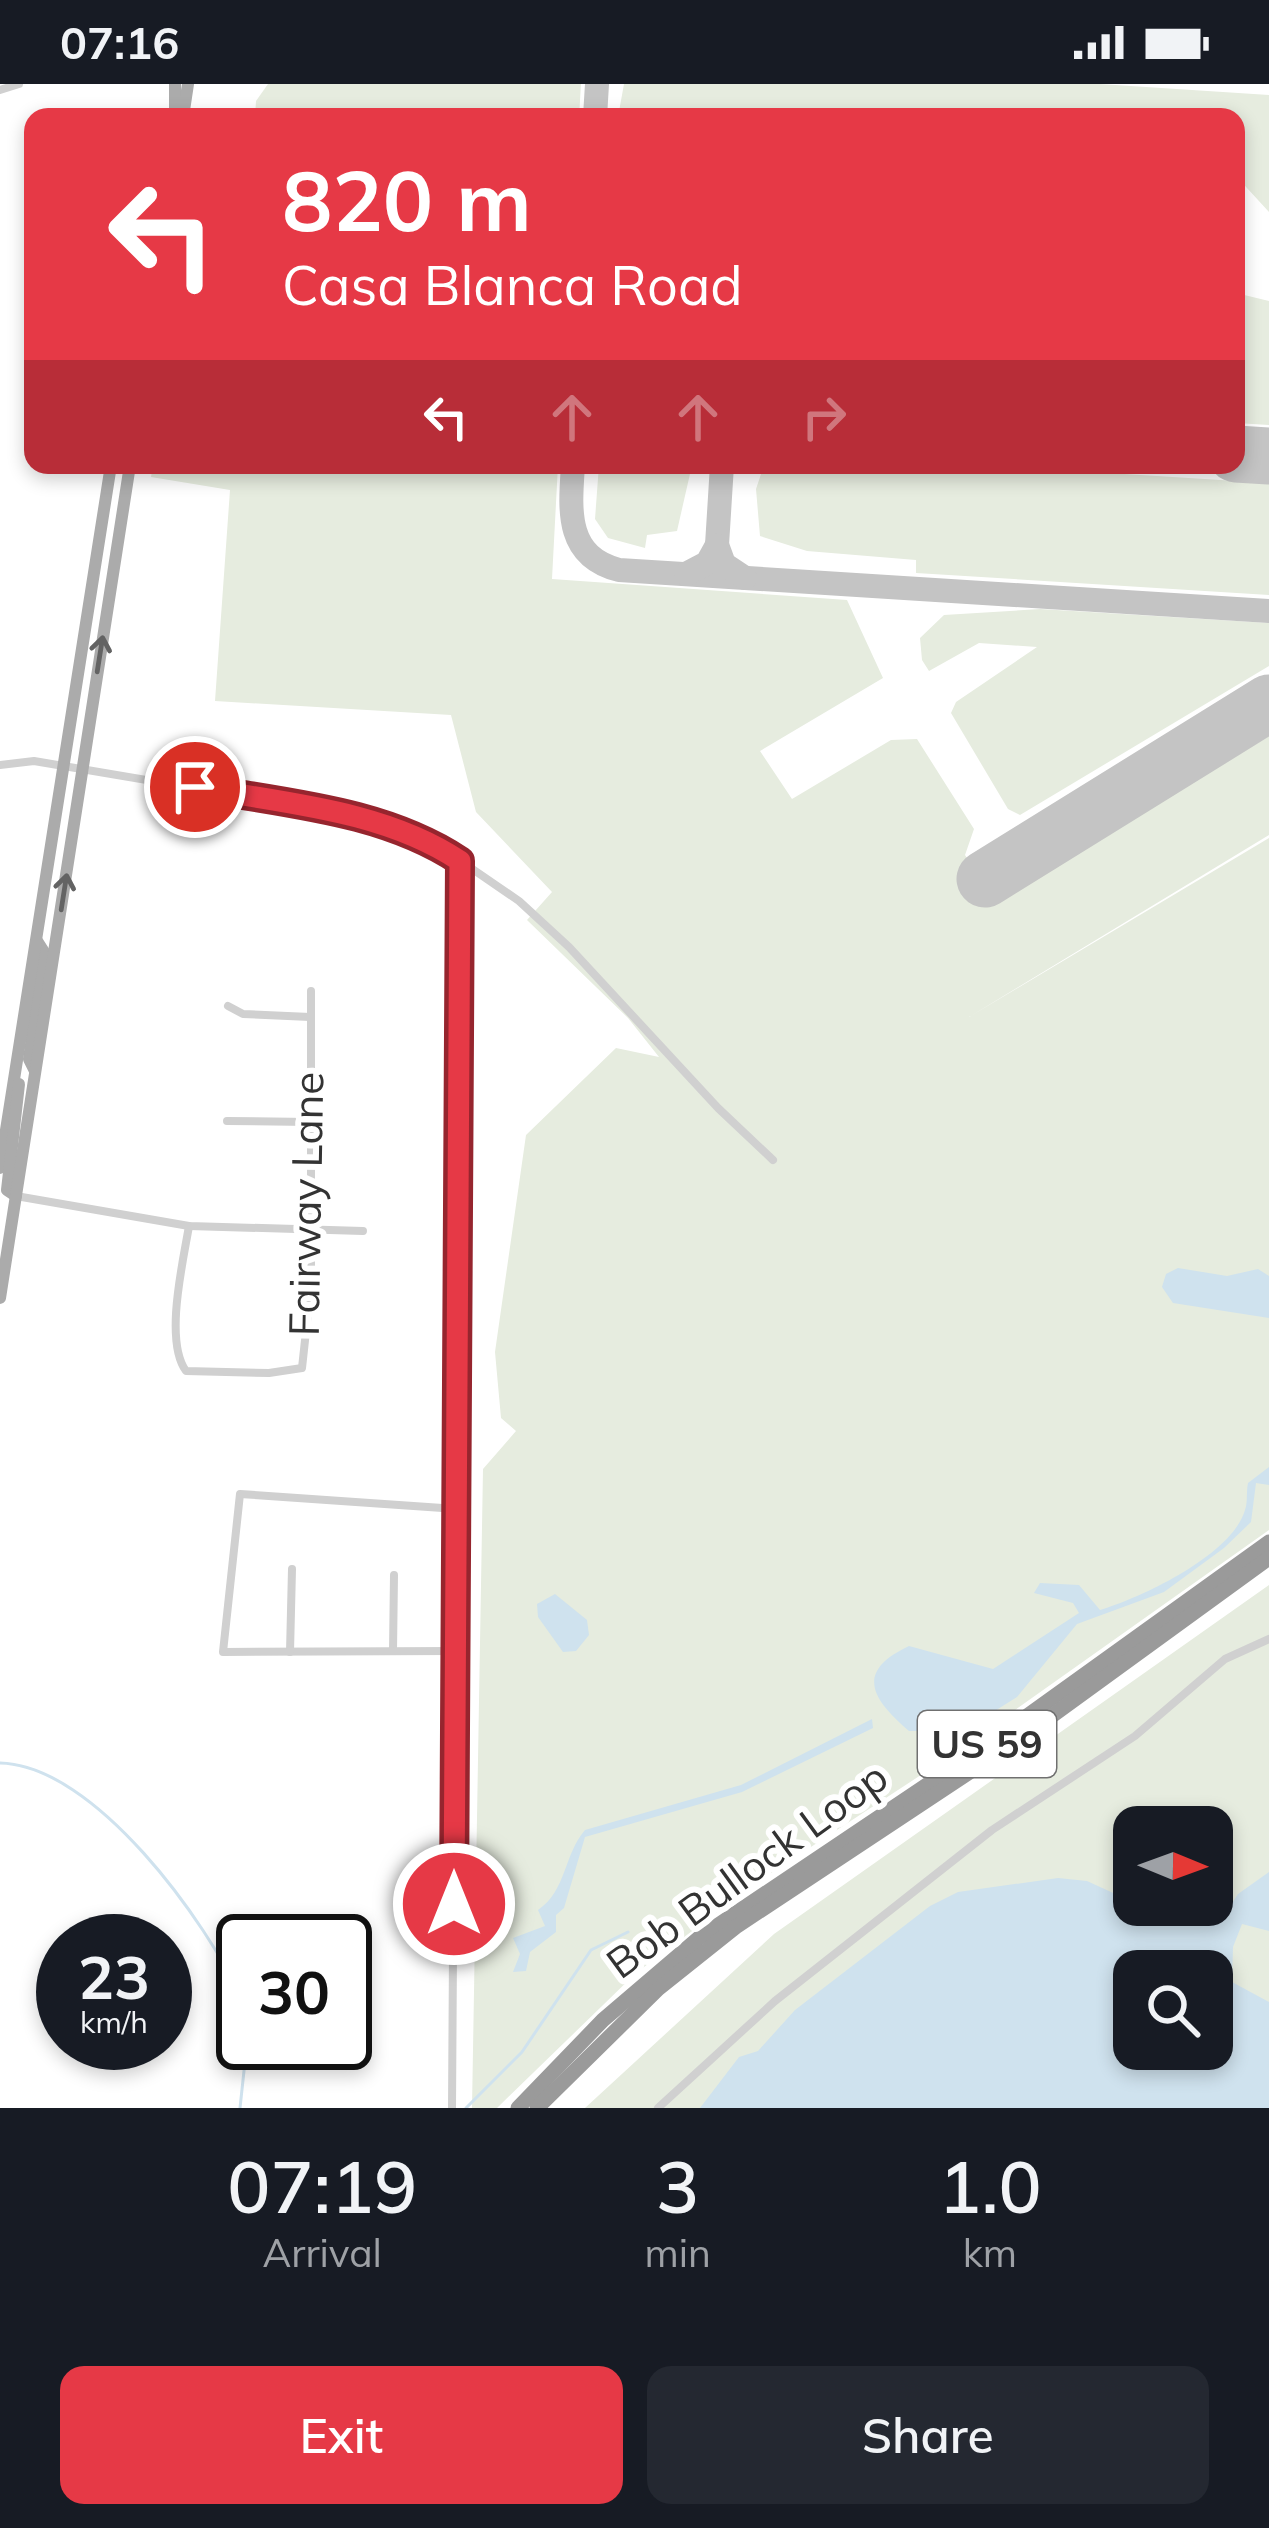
<!DOCTYPE html>
<html lang="en">
<head>
<meta charset="utf-8">
<style>
  body { margin:0; font-family:Mulish,sans-serif; background:#242831; color:#f1f3f6; height:100vh; display:flex; flex-direction:column; font-size:45px; white-space:nowrap }
  * { box-sizing:border-box; margin:0 }
  p { font-size:39px; color:#9ea1a6 }
  .icon { flex:none; width:66px; height:66px; fill:none; stroke:currentColor; stroke-width:2; stroke-linecap:round; stroke-linejoin:round }
  .map { position:relative; height:2024px; overflow:hidden }
  .panel { display:flex; flex-direction:column; background:#171b24; flex:1 }
  .panel>* { flex:none }
  .top-card { position:absolute; left:24px; top:24px; width:1221px; height:366px; border-radius:24px; box-shadow:0 6px 18px #0003; background:#e63946; color:#fff; overflow:hidden }
  .needle { width:78px; rotate:91deg }
  .tools { position:absolute; left:1113px; top:1722px; display:grid; gap:24px }
  .tools a { display:grid; place-items:center; width:120px; height:120px; border-radius:24px; background:#171b24; box-shadow:0 6px 18px #0003; font-size:60px }
  .speed { position:absolute; left:36px; top:1830px; display:flex; gap:24px; font-size:60px; font-weight:700; text-align:center }
  .speed>* { display:grid; place-content:center; width:156px; height:156px; border-radius:50%; background:#171b24; box-shadow:0 6px 18px #0003; line-height:1 }
  .speed small { font-size:30px; font-weight:400 }
  .speed .limit { border:6px solid #111; border-radius:18px; background:#fff; color:#111 }
  .pin { position:absolute; display:grid; place-items:center; width:102px; height:102px; color:#fff; margin:-51px; border:6px solid #fff; border-radius:50%; box-shadow:0 3px 12px #0007 }
  .me { position:absolute; width:132px; margin:-66px; rotate:0deg; stroke-linejoin:round; filter:drop-shadow(0 0 9px #0008) }
  .turn { display:flex; align-items:center; gap:42px; height:252px; padding:0 60px; font-size:54px }
  .turn .icon { width:156px; height:156px; stroke-width:2.5 }
  .turn b { display:block; font-size:84px; line-height:102px }
  .lanes { display:flex; align-items:center; height:114px; padding:0 60px; background:#0003; justify-content:center; gap:60px; direction:ltr }
  .lanes .off { opacity:.35 }
  .eta { display:flex; justify-content:space-evenly; align-items:center; height:204px; text-align:center }
  .eta b { font-size:72px; font-weight:600; line-height:84px }
  .action { display:flex; gap:24px; margin-top:auto; padding:24px 60px }
  .action a { flex:1; height:138px; border-radius:24px; background:#e63946; color:#fff; font-size:48px; font-weight:600; line-height:138px; text-align:center }
  .action a+a { background:#242831; color:#f1f3f6 }
  .status { display:flex; justify-content:space-between; align-items:center; height:84px; padding:0 60px; background:#171b24; direction:ltr }
  .status svg { height:33px; fill:currentColor }
  .map>svg:first-child { display:block }
  .green { fill:#e6ecdf; fill-rule:evenodd }
  .water { fill:#cfe2ee; fill-rule:evenodd }
  .lines { fill:none; stroke-linecap:round; stroke-linejoin:round }
  .stream { stroke:#cfe2ee; stroke-width:3 }
  .taxiway { stroke:#c4c4c4; stroke-width:24 }
  .runway { stroke:#c4c4c4; stroke-width:57 }
  .street { stroke:#d0d0d0; stroke-width:8 }
  .primary { stroke:#ababab; stroke-width:12 }
  .highway { stroke:#9a9a9a; stroke-width:15 }
  .oneway { stroke:#636363 }
  .route-casing { stroke:#96252e; stroke-width:30 }
  .route { stroke:#e63946; stroke-width:21 }
  .labels { text-anchor:middle; stroke-width:12; stroke-linejoin:round; paint-order:stroke }
  .shield { fill:#fff; stroke:#707070; stroke-width:3 }
  .shield-label { font-size:39px; font-weight:bold; fill:#333 }
  .street-label { font-size:42px; fill:#333; stroke:#fff }
</style>
</head>
<body>
<div class="status"><b>07:16</b><svg viewBox="0 0 49 12"><path d="M0 12V9h3v3zM5 12V6h3v6zM10 12V3h3v9zM15 12V0h3v12zM26 1h20v11H26zM47 4h2v5h-2z"/></svg></div>
<div class="map">
<svg width="1269" height="2024" viewBox="0 0 1269 2024">
  <rect width="100%" height="100%" fill="#fff"/>
  <g class="green">
    <path d="M268,0H581L579,33H255L256,17Z"/>
    <path d="M624,0H1100L1269,11V128L1236,92V33H618Z"/>
    <path d="M1236,209L1269,217V341L1236,339Z"/>
    <path d="M153,381H558L552,495L847,516L883,594L760,667L792,715L891,656L917,655L974,745L965,771L996,819L1269,652V751L969,933L1269,754V1446L953,1670L759,1797L636,1889L497,2024H472L483,1385L516,1347L501,1334L495,1268L526,1051L616,964L659,973L628,934L527,836L552,808L476,728L451,631L215,617L230,406L151,393Z"/>
    <path d="M599,381H692L677,447L647,451L645,464L608,454L595,435Z"/>
    <path d="M764,381H981L1269,399V511L916,489V476L807,467L760,452L756,405Z"/>
    <path d="M1040,525L1269,539V582L1020,731L1008,725L951,629L956,618L1037,563L979,559L929,587L922,576L920,554L944,531Z"/>
    <path d="M1269,1501V2024H585L774,1850ZM1134,1743H1212V1821H1134ZM1134,1887H1212V1965H1134Z"/>
  </g>
  <g class="water">
    <path d="M1178,1184L1227,1192L1258,1185L1269,1192V1234L1173,1219L1162,1203L1166,1190Z"/>
    <path d="M1269,1383V1401L1256,1399L1251,1438L1224,1464L1164,1508L1077,1540L1017,1613L963,1647H909C872,1615 854,1588 909,1562L993,1585L1079,1529L1073,1519L1034,1509L1040,1499L1079,1501L1100,1526C1141,1514 1232,1471 1245,1426C1248,1418 1246,1408 1248,1399Z"/>
    <path d="M555,1510L587,1536L589,1551L576,1567L563,1568L538,1533L537,1520Z"/>
    <path d="M872,1635L873,1644L742,1708L585,1753L564,1824L556,1831V1848L530,1868L526,1887L513,1888L520,1870L513,1854L545,1842L538,1826C567,1806 563,1772 585,1746L741,1701Z"/>
    <path d="M1269,1788V1847L1242,1840L1233,1863L1232,1898L1269,1918V2024H700L739,1973L758,1967L795,1926L930,1822L958,1808L1058,1794L1087,1797L1159,1830L1228,1825L1238,1810ZM1212,1887V1965H1134V1887Z"/>
  </g>
  <g class="lines">
    <g class="stream">
      <path d="M0,1679C95,1681 207,1838 243,1917"/>
      <path d="M240,2024L247,1959"/>
      <path d="M466,2024L522,1968L591,1866L628,1848"/>
    </g>
    <g class="taxiway">
      <path d="M595,33L597,0"/>
      <path d="M573,381C570,426 565,472 619,486L1269,527"/>
      <path d="M717,461L722,381"/>
      <path d="M686,490L707,479L717,461L724,480L745,494"/>
    </g>
    <g class="runway">
      <path d="M1236,370L1269,372"/>
      <path d="M985,795L1269,619"/>
    </g>
    <g class="street">
      <path d="M0,6L19,0"/>
      <path d="M0,681L34,677L336,728L436,760L519,817L569,863L718,1024L773,1076"/>
      <path d="M228,922L243,930L310,933"/>
      <path d="M227,1037L310,1038"/>
      <path d="M16,1112L189,1142L363,1147"/>
      <path d="M189,1142C183,1178 164,1257 186,1287L269,1289L302,1284L311,1201V907"/>
      <path d="M393,1567L394,1491"/>
      <path d="M456,1567L223,1568L240,1410L457,1425"/>
      <path d="M290,1568L292,1485"/>
      <path d="M452,2024L460,777"/>
      <path d="M658,2024L775,1917L992,1746L1135,1652L1225,1575L1269,1555"/>
    </g>
    <g class="primary">
      <path d="M175,33V0"/>
      <path d="M183,33L188,0"/>
      <path d="M35,987L29,975L44,868L37,857"/>
      <path d="M0,1084L111,381"/>
      <path d="M16,1112L7,1106L19,1000"/>
      <path d="M0,1214L130,381"/>
    </g>
    <g class="highway">
      <path d="M518,2024L603,1936L699,1854L991,1658L1269,1458"/>
      <path d="M537,2024L658,1905L737,1842L1027,1650L1269,1474"/>
    </g>
  </g>
  <defs><path id="oneway-shaft" d="M-6 0H5M1.5-3L5.5 0L1.5 3" fill="none" stroke-width="1.6" stroke-linecap="round" stroke-linejoin="round" transform="scale(3)"/></defs>
  <g class="oneway">
    <use href="#oneway-shaft" transform="translate(100 570) rotate(-81)"/>
    <use href="#oneway-shaft" transform="translate(64 808) rotate(-81)"/>
  </g>
  <g class="lines">
    <defs>
      <path id="route" d="M195,703C283,719 384,726 460,777L454,1820"/>
    </defs>
    <use href="#route" class="route-casing"/>
    <use href="#route" class="route"/>
  </g>
  <g class="labels">
    <rect class="shield" x="918" y="1627" width="138" height="66" rx="9"/>
    <g class="shield-label">
      <text x="987" y="1674">US 59</text>
    </g>
    <g class="street-label">
      <text transform="translate(306 1120) rotate(-89)" y="15">Fairway Lane</text>
      <text transform="translate(747 1786) rotate(-36)" y="15">Bob Bullock Loop</text>
    </g>
  </g>
</svg>
<div class="tools">
<a><svg class="needle" viewBox="-14 -14 28 28"><path d="M0-13l5 13h-10z" fill="#e53935"/><path d="M0 13l5-13h-10z" fill="#9ea1a6"/></svg></a>
<a><svg class="icon" aria-label="search" viewBox="0 0 24 24"><circle cx="10" cy="10" r="6"/><path d="M15 15l6 6"/></svg></a>
</div>
<div class="speed"><div>23<small>km/h</small></div><div class="limit">30</div></div>
<div class="pin" style="left:195px;top:703px;background:#d93025"><svg class="icon" aria-label="arrive" viewBox="0 0 24 24"><path d="M6 21V4h12l-3 4 3 4H6"/></svg></div>
<svg class="me" style="left:454px;top:1820px" viewBox="-20 -20 40 40"><circle r="17" fill="#e63946" stroke="#fff" stroke-width="3"/><path d="M0-11L8 9 0 5-8 9z" fill="#fff"/></svg>
<div class="top-card">
<div class="turn"><svg class="icon" aria-label="left" viewBox="0 0 24 24"><path d="M17 20v-9H6M10 6l-5 5 5 5"/></svg><div><b>820 m</b>Casa Blanca Road</div></div>
<div class="lanes"><svg class="icon" aria-label="left" viewBox="0 0 24 24"><path d="M17 20v-9H6M10 6l-5 5 5 5"/></svg><svg class="icon off" aria-label="ahead" viewBox="0 0 24 24"><path d="M12 20V5M6 11l6-6 6 6"/></svg><svg class="icon off" aria-label="ahead" viewBox="0 0 24 24"><path d="M12 20V5M6 11l6-6 6 6"/></svg><svg class="icon off" aria-label="right" viewBox="0 0 24 24"><path d="M7 20v-9h11M14 6l5 5-5 5"/></svg></div>
</div>
</div>
<section class="panel">
<div class="eta">
<div><b>07:19</b><p>Arrival</p></div>
<div><b>3</b><p>min</p></div>
<div><b>1.0</b><p>km</p></div>
</div>
<div class="action"><a>Exit</a><a>Share</a></div>
</section>
</body>
</html>
